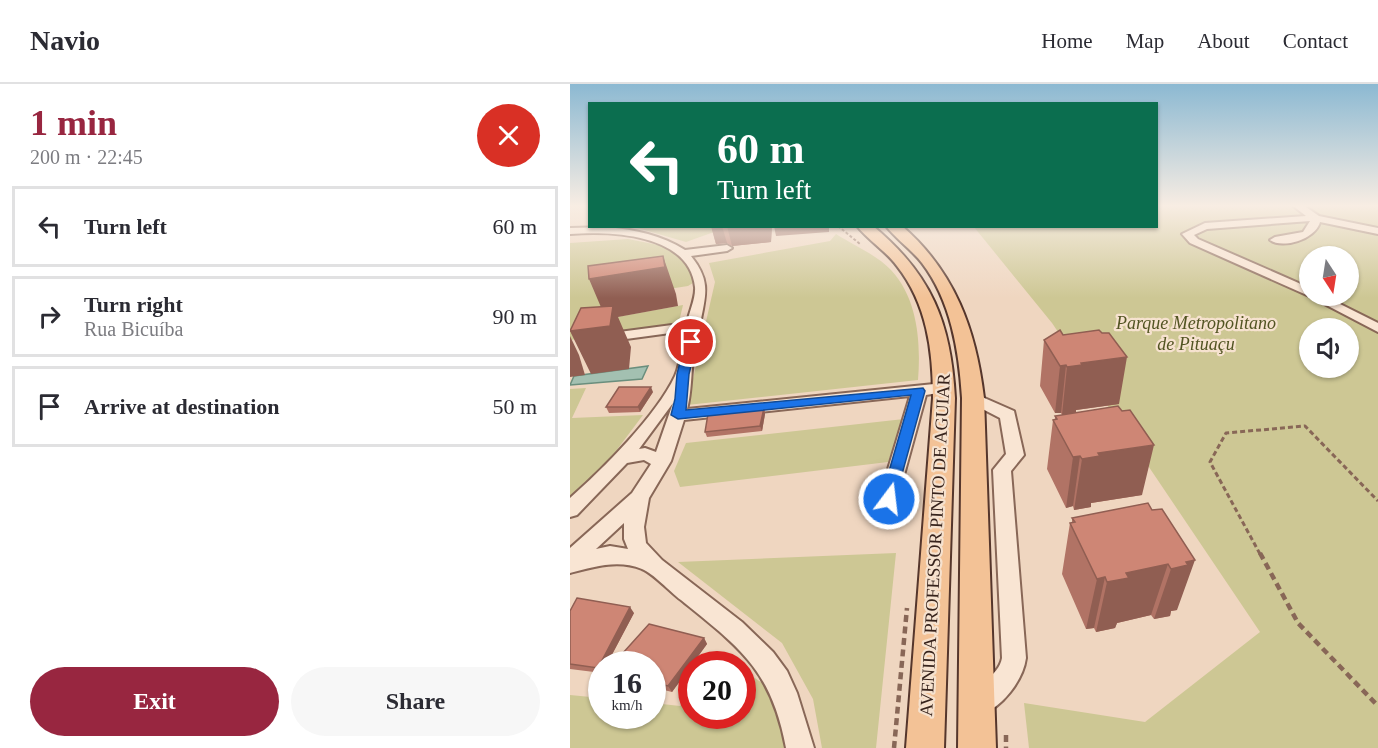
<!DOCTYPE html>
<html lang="en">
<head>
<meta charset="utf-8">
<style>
  body { margin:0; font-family:"Times New Roman",serif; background:#f7f7f7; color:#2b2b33; height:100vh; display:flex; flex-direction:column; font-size:22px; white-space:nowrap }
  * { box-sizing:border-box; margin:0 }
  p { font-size:20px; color:#7c7c81 }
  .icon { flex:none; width:33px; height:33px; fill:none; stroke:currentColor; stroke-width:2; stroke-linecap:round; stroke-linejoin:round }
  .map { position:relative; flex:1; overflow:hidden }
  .drawer { display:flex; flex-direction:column; background:#fff; width:570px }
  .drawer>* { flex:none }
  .guide { position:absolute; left:18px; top:18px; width:570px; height:126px; border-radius:0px; box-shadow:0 2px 4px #0004; background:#0b6e4f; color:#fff; overflow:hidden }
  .needle { width:39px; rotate:168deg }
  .tools { position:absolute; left:729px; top:162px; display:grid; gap:12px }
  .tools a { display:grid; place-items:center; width:60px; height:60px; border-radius:50%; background:#fff; box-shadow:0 2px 4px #0004; font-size:30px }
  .speed { position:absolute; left:18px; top:567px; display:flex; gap:12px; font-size:30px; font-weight:700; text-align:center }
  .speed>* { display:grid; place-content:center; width:78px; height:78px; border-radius:50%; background:#fff; box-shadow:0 2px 4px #0004; line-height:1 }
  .speed small { font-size:15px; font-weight:400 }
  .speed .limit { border:9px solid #d22; background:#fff; color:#111 }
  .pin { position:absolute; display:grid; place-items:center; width:51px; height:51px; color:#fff; margin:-26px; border:3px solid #fff; border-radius:50%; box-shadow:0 2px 6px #0007 }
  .me { position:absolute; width:66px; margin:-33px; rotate:15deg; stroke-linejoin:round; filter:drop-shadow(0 0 4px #0008) }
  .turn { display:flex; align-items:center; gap:21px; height:126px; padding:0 30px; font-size:27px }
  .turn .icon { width:78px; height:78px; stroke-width:2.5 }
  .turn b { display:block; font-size:42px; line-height:51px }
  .round { display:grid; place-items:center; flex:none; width:63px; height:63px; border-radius:32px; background:#f7f7f7 }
  .overview { display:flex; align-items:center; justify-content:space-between; height:102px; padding:0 30px }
  h1 { font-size:36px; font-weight:600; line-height:45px; color:#982640 }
  .cta { display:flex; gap:12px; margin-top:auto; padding:12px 30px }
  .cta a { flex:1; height:69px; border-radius:36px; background:#982640; color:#fff; font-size:24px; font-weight:600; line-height:69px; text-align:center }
  .cta a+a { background:#f7f7f7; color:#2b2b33 }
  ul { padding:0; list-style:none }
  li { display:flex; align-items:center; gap:18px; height:81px; margin:0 12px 9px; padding:0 18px; border:3px solid #e1e1e2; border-radius:0px }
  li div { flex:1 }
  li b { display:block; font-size:22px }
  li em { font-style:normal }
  header { display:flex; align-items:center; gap:36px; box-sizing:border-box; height:84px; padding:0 30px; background:#fff; border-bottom:2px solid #e1e1e2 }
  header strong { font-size:28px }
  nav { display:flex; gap:33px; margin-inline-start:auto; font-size:21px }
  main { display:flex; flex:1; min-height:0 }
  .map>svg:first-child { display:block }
  .green { fill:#cdc794; fill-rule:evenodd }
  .water { fill:#a3c0b1; stroke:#6a8e7d; stroke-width:1.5 }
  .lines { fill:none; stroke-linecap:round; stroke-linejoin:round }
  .minor-casing { stroke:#886757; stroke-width:4 }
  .major-casing { stroke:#55362c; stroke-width:4 }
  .path-far2 { stroke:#886757; stroke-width:2; stroke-dasharray:3 2; stroke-linecap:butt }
  .path-far1 { stroke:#886757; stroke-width:3; stroke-dasharray:5 3; stroke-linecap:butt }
  .path { stroke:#886757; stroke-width:4.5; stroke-dasharray:7 4.5; stroke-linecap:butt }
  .minor { fill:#f9e5d3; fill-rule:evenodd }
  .major { fill:#f3c296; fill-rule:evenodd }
  .wall { fill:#b17365 }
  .shaded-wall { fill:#905e52 }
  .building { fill:#ce8675; stroke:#905e52; stroke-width:1.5 }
  .route { fill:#1a73e8; stroke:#114b97; stroke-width:1.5 }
  .labels { text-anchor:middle; stroke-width:4.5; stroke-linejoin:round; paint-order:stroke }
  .park-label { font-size:18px; font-style:italic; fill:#525422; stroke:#f6e2cf }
  .street-label { font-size:18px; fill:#37231c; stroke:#f6e2cf }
</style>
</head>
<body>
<header>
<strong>Navio</strong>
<nav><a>Home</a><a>Map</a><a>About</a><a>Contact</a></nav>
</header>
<main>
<section class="drawer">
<div class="overview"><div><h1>1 min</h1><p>200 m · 22:45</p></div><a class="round" style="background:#d93025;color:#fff"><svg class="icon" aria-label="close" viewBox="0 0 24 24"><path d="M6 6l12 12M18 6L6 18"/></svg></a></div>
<ul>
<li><svg class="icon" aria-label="left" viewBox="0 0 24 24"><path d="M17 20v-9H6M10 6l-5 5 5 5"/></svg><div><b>Turn left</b></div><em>60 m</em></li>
<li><svg class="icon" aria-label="right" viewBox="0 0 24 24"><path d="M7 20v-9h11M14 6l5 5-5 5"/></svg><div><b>Turn right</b><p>Rua Bicuíba</p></div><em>90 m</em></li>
<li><svg class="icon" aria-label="arrive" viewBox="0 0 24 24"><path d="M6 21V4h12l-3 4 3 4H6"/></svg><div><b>Arrive at destination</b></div><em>50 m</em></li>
</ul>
<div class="cta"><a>Exit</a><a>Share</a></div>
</section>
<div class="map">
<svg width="808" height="664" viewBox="0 0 808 664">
  <rect width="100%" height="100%" fill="#efd6c0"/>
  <g class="green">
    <path d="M587,121H808V664H459L454,619L575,638L690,548L482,239L404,143L586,142ZM740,172H778V212H740ZM740,244H778V284H740Z"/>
    <path d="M66,142L158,143L116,158L64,143Z"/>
    <path d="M266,150C283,161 307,171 321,186C348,215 351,259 348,296L117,321L145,198L139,179L260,157Z"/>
    <path d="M58,155L114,166L131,194L118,202L34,215L36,235L113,221L108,242L0,256V159Z"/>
    <path d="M16,304L2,334L73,331L40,375L0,412V305Z"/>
    <path d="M334,335L318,378L110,403L104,387L116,359Z"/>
    <path d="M326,469L306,664H252L243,615L212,559L108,478Z"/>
    <path d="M173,586L195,601L218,664H0V611L31,614L32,632H82L83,619L110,622L121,611L122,632H172Z"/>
  </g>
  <path class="water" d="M78,282L72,295L0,301L4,292Z"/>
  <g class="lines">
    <defs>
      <g id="minor">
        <path d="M722,121H733L749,132L808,144V150L750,138C745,156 712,165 700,156L705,153L733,148L740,137L637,145L624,151L628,155L740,204V212H754L808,239V248L739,212L620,159L612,150L635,139L736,132Z"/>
        <path d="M37,143C66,146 91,151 115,166L157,161L162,164L157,167L121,172C141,197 136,210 130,240L132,242C119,261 124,302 117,325L374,299L382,304L380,307L356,311L326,420L319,422L312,420L309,415L340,312L114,336L101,377L79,414L74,443L76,459L92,476L172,538L203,568L217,587L227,609L244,664H216C201,585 170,564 111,516C100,508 83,489 72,485C48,475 23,483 0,489V464L62,409L81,380L74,376L57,379L7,431L0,433V414C33,385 86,332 105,292C111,279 112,261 115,247L34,258L27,254L34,250L117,239C119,228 126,214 125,203C119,149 40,147 0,150V144ZM103,319L86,368L75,364L69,365ZM54,439V455L58,465L40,462L26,465Z"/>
        <path d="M403,309L444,327L454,371L441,387L456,574C453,597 432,623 410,632L401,628L397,619C404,602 429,592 432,574L423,386L436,370L430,334L397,317L395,314L397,311Z"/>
      </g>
      <g id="major">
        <path d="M287,142H303C362,191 381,239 385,314L374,664H336L363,314C363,267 357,220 327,182C316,167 299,157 287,142Z"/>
        <path d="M316,142H332C385,188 406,246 414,314L426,664H388L392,314C389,267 381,217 352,179C341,165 327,156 316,142Z"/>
      </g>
    </defs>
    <use href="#minor" class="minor-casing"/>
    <use href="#major" class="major-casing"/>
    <path class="path-far2" d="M268,142L290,160"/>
    <path class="path-far1" d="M690,470L640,378L656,349L735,342L808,417"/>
    <g class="path">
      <path d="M690,469L728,539L808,622"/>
      <path d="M436,651V664"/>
      <path d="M324,664L337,524"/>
    </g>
    <use href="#minor" class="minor"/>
    <use href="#major" class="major"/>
  </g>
  <g class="wall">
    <path d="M141,142H202L201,158L162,162L157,159L146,160Z"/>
    <path d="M493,251L549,320L506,326V329L572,411L521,419V423L504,426L503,422L496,424L477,385L483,336L485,335V332L492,331L491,329H485L470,302L474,256Z"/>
    <path d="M83,308L70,328L39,329L36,323Z"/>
    <path d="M194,324L195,330L192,347L137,353L135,348Z"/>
    <path d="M592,425L607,526L601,527L600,532L584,535L581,531L547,539L545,544L526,548L524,544L516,545L492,490L500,439H502V434Z"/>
    <path d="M0,527L64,529L37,580H32V589L0,585Z"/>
    <path d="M134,554L137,560L102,608L82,603V580Z"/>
  </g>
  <g class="shaded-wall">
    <path d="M141,142H152L157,159L146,160Z"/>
    <path d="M157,142H202L201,158L162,162Z"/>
    <path d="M204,142H259V148L206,152Z"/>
    <path d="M93,172L106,210L108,222L48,233L61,263L59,285L21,290L0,247L36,235L19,195Z"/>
    <path d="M0,252L9,271L15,291L0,293Z"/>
    <path d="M557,273L549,320L506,326V329L492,331L497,283L511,279Z"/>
    <path d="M496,281L491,329H485L490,282Z"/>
    <path d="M81,303L83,308L70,328L68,323Z"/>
    <path d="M194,324L195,330L192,347L190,342Z"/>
    <path d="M584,361L572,411L521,419V423L504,426L512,375L528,369Z"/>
    <path d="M510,372L503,422L496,424L503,373Z"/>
    <path d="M625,476L607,526L601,527L600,532L584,535L601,485L616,478Z"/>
    <path d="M598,480L581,531L547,539L545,544L526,548L537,498L556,489Z"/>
    <path d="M535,493L524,544L516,545L527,495Z"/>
    <path d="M60,523L64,529L37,580H32V588L28,584Z"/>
    <path d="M134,554L137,560L102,608L98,602Z"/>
  </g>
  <g class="building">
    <path d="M93,172L95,183L19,195L18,182Z"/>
    <path d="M43,222L40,242L0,247L11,224Z"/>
    <path d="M490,246L493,251L529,246L532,249H539L557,273L511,279L512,281L497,283L496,281L490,282L474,256Z"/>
    <path d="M49,303H81L68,323H36Z"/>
    <path d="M548,322L552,327L560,326L584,361L528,369L530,372L512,375L510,372L503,373L483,336L487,335L485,332Z"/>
    <path d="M194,324L190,342L135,348L138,330Z"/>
    <path d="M578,419L582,426L592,425L625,476L616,478L618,481L601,485L598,480L556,489L559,494L537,498L535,493L527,495L500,439L505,438L502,434Z"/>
    <path d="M7,514L60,523L28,584L0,580V527Z"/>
    <path d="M79,540L134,554L98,602L82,598V580H43Z"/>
  </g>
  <linearGradient id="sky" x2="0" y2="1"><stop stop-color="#8cb9d2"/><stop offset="0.57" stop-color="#f8ede3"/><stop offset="1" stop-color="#f8ede3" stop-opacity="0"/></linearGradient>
  <rect width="808" height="214" fill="url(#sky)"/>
  <path class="route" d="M121,255L127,258L119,290L116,326L353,304L355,307L324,419H313L311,415L341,311L108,335L101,331L105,315L107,290L115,258Z"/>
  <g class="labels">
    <g class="park-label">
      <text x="626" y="245">Parque Metropolitano<tspan x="626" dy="21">de Pituaçu</tspan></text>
    </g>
    <g class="street-label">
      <text transform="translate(365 461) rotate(-87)" y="6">AVENIDA PROFESSOR PINTO DE AGUIAR</text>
    </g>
  </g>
</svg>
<div class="tools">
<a><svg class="needle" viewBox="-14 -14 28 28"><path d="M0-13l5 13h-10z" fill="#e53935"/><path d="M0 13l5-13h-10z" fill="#7c7c81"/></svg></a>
<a><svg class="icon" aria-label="sound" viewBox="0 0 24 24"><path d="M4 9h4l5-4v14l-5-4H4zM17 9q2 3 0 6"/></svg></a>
</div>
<div class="speed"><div>16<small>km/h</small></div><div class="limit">20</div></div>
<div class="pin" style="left:121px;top:258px;background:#d93025"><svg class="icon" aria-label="arrive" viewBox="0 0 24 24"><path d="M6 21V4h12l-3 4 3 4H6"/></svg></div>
<svg class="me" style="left:319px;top:415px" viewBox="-20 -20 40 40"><circle r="17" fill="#1a73e8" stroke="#fff" stroke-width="3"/><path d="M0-11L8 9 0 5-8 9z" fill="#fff"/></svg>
<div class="guide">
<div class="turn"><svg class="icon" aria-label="left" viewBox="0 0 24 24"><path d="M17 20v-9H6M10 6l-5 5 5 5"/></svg><div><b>60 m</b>Turn left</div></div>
</div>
</div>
</main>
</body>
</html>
